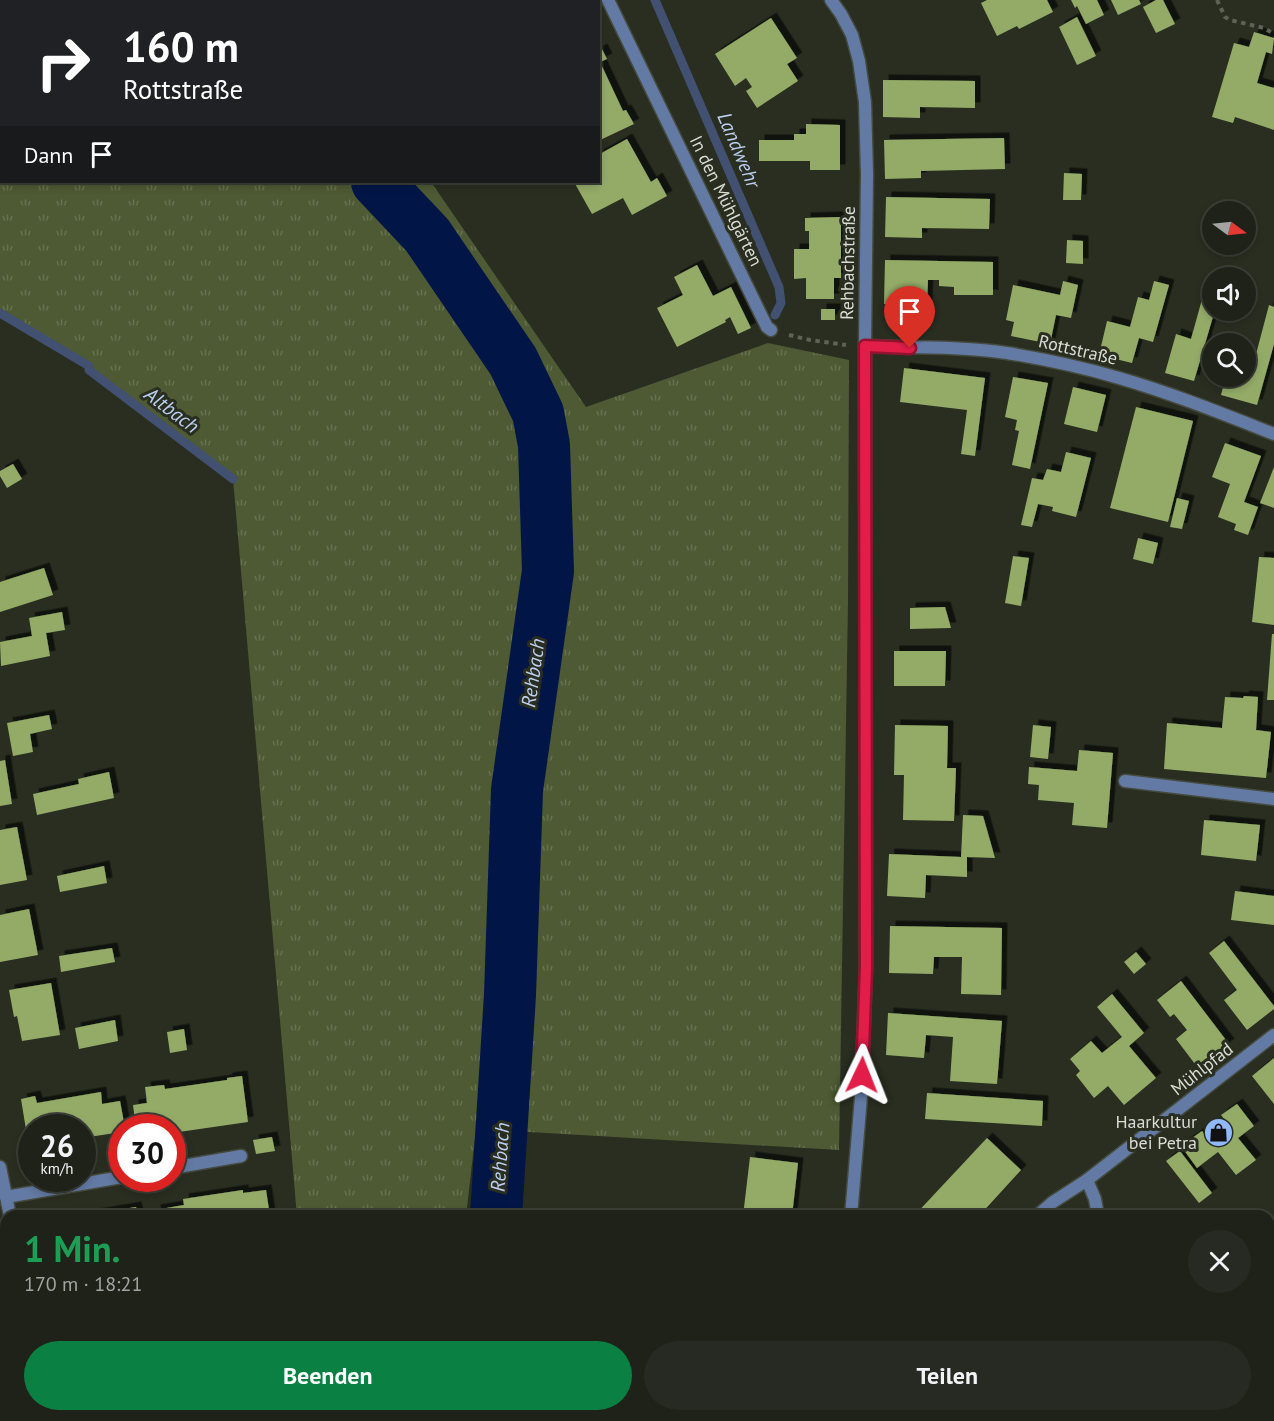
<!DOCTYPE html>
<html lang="de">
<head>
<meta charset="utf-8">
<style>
  body { margin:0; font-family:"PT Sans",sans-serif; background:#272a22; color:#f1f3f6; height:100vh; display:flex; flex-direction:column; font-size:22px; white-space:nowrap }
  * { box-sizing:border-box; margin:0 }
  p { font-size:20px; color:#a1a4a2 }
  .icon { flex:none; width:33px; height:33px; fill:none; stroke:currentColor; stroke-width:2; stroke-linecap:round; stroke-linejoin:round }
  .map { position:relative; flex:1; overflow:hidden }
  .details { position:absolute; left:0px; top:1210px; width:1275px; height:212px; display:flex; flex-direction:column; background:#1f2219; border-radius:18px 18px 0 0; box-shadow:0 3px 9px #0003,0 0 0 2px #3c3f38 }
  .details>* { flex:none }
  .banner { position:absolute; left:0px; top:0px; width:600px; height:183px; box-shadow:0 3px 9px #0003,0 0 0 2px #3c3f38; background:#202124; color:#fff; overflow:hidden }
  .needle { width:39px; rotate:105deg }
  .buttons { position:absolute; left:1202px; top:201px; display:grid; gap:12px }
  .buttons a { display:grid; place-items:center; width:54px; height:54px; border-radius:50%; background:#1f2219; box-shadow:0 3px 9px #0003,0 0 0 2px #3c3f38; font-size:30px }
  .speed { position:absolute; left:18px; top:1114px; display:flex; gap:12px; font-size:30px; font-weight:700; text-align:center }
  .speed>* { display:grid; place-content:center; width:78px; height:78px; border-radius:50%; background:#1f2219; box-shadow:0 3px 9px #0003,0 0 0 2px #3c3f38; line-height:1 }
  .speed small { font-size:15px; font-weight:400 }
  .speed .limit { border:9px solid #d22; background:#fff; color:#111 }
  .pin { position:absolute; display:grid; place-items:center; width:51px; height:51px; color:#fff; margin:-62px -26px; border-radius:50% 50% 50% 0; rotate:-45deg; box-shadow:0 0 6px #0007 }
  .pin .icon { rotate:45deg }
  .me { position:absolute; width:66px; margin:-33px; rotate:2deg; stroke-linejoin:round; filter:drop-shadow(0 0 4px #0008) }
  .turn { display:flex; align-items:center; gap:21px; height:126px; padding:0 24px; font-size:27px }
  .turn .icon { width:78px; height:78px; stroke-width:2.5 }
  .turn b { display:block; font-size:42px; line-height:51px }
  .then { display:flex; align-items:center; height:57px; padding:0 24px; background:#0003; gap:12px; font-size:22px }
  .round { display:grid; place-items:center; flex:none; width:63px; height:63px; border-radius:32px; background:#272a22 }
  .overview { display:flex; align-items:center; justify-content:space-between; height:102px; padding:0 24px }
  h1 { font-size:36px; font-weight:700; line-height:45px; color:#1e9e55 }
  .cta { display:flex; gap:12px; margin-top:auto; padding:12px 24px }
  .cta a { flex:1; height:69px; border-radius:36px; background:#0b8043; color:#fff; font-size:24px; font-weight:700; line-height:69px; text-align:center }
  .cta a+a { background:#272a22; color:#f1f3f6 }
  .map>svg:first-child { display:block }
  .grass { fill:url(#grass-tufts) }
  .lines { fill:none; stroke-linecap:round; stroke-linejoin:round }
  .stream { stroke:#425171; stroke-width:9 }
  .river { stroke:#011647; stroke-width:52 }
  .building { fill:#94ab67; filter:url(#shadow) }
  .street-casing { stroke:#454a3e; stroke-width:15 }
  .path { stroke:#5e6257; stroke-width:4; stroke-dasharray:4.5 4.5; stroke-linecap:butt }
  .street { stroke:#637aa4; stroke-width:12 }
  .route-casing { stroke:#92132f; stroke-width:15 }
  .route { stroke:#e11d48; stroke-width:10 }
  .labels { text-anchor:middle; stroke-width:6; stroke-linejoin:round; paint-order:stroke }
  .street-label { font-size:18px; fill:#d9dcd4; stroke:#292e21 }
  .poi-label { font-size:18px; fill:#d9dcd4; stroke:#292e21; text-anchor:end }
  .water-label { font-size:20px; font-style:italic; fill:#bccff0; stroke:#292e21 }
</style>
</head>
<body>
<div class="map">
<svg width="1274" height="1421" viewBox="0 0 1274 1421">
  <defs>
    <pattern id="grass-tufts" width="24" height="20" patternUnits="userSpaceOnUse" patternTransform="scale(1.5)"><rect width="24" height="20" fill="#4d5a33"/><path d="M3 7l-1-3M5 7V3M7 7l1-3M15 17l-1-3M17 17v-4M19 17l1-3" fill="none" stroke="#667150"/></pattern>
    <filter id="shadow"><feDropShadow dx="5.5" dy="-5.5" stdDeviation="0" flood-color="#0009"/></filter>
  </defs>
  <rect width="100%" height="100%" fill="#292e21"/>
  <g class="grass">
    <path d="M0,0H237L238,1L2,2V82L0,83Z"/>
    <path d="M0,115H1L2,182H431L586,407L768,343L849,360L848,602L839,1150L476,1129L466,1216H297L233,479L89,366L0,310Z"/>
  </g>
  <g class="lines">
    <g class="stream">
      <path d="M655,0L779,287L781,303L775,315"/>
      <path d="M0,313L89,366"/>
      <path d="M89,370L233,479"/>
      <path d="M377,1416L379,1421"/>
    </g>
    <g class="river">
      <path d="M173,0L175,2"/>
      <path d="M377,182L427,235L513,361L538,413L544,445L548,571L517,790L510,995L496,1216"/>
      <path d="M473,1421L474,1416"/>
    </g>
  </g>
  <g class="building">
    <path d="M987,0H1047L1053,12L1019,29L1017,26L997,36L981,3Z"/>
    <path d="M1071,0H1097L1104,15L1086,24L1077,6L1075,8Z"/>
    <path d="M1111,0H1139L1141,4L1118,15Z"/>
    <path d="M1156,0H1163L1175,24L1156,33L1143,7Z"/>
    <path d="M1077,17L1096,56L1077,65L1059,27Z"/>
    <path d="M771,18L797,58L787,64L798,81L757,108L746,91L752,87L746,78L735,86L715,54Z"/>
    <path d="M1254,32L1274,38L1272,54L1266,52L1257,83L1274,88V130L1235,117L1233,123L1212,117L1234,43L1249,47Z"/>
    <path d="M602,49L607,59L600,62L623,111L626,110L634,124L598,141V51Z"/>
    <path d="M883,80L975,81V108L920,107V118L883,117Z"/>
    <path d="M806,124L840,125V170H810V161H759V140H794V134H806Z"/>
    <path d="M1004,138L1005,169L921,171V178L885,179L884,140Z"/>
    <path d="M627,139L651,182L657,178L667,196L632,215L623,198L592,214L574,182H598V155Z"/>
    <path d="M1064,173L1082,174L1081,200H1063Z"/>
    <path d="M886,197L990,199L989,229L922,228V238L885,237Z"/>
    <path d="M841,217V278H834V299H806V278L794,279V249H809V231H805V218Z"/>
    <path d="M1067,240L1083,241V264L1066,263Z"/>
    <path d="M885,260L993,262V295H954V287L939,286V280H928L927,305L884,304Z"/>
    <path d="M697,265L713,296L731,287L751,328L738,334L730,317L725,320L726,322L677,347L657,308L683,295L674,277Z"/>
    <path d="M1063,281L1078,285L1071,318L1056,315L1050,344L1011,336L1014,322L1006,320L1013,285L1060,295Z"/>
    <path d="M1154,281L1169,285L1153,342L1139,338L1132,363L1099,355L1107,321L1130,327L1138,297L1149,300Z"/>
    <path d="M1204,292L1212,294V310H1215L1194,381L1165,373L1176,334L1191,339Z"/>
    <path d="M1269,305L1274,307V344L1257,405L1221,395L1226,376H1245V355L1255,358Z"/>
    <rect x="821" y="309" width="14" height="11"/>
    <path d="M904,368L985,378L975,456L961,454L967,410L900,402Z"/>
    <path d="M1013,377L1048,383L1030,469L1012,465L1019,431L1015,430L1017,420L1005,417Z"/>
    <path d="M1073,387L1106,395L1097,432L1064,424Z"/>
    <path d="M1136,407L1193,421L1168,522L1110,508Z"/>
    <path d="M1225,443L1261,456L1244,502L1258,507L1248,535L1234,530L1236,524L1218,517L1230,484L1212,477Z"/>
    <path d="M1066,452L1091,458L1076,517L1052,511L1053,507L1038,504L1032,527L1021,525L1032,478L1043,480L1047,469L1061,472Z"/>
    <path d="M13,464L22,479L7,488L0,476V471Z"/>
    <path d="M1274,467V508L1260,503Z"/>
    <path d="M1177,498L1189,501L1182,529L1170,527Z"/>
    <path d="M1138,538L1158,543L1153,564L1133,559Z"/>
    <path d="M1013,556L1029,558L1021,606L1005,603Z"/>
    <path d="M1259,557L1274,558V625L1252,622Z"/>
    <path d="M44,568L53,595L0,612V582Z"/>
    <path d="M945,607L951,628L910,629V608Z"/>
    <path d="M62,612L65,630L46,633L50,656L1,666L0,642L32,636L29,618Z"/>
    <path d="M1272,634H1274V700H1267Z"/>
    <path d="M894,651H946L945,686H894Z"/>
    <path d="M1244,696L1258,697L1256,730L1271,732L1266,778L1164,769L1167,723L1222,728L1225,697L1243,698Z"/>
    <path d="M49,715L52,729L30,734L33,752L13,756L7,723Z"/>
    <path d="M895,725L948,726L947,768H956L954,821L903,820L904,775H894Z"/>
    <path d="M1033,725L1051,727L1048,759L1030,757Z"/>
    <path d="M1079,750L1113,753L1107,828L1072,825L1074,803L1038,800L1039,785L1028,784L1029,767L1077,771Z"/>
    <path d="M5,760L12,804L0,806V761Z"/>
    <path d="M109,772L114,798L37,815L33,794L79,784L78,779Z"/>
    <path d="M963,815L983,816L995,858L967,857V877L926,875L925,898L887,896L889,854L961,857Z"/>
    <path d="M1204,820L1260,825L1256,861L1201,855Z"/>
    <path d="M17,827L27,880L0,885V830Z"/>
    <path d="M104,866L107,883L60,892L57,876Z"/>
    <path d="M1235,891L1274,896V925L1231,920Z"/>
    <path d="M29,909L38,955L0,962V915Z"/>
    <path d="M890,926L1002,928L1001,995L961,994L962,957H934L933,974L889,973Z"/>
    <path d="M1224,941L1274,1006V1009L1247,1030L1224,1000L1237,990L1209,953Z"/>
    <path d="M112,948L115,962L61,972L59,956Z"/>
    <path d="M1136,952L1146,964L1134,974L1124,962Z"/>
    <path d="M1181,981L1229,1044L1198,1068L1176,1039L1187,1030L1174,1014L1170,1017L1157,1000Z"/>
    <path d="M51,983L60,1035L22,1041L17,1016L14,1017L9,990Z"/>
    <path d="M1112,994L1144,1033L1129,1046L1156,1078L1124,1105L1108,1086L1094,1098L1076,1075L1080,1071L1070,1059L1091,1041L1102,1053L1122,1037L1097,1007Z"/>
    <path d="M888,1013L1002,1021L997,1084L950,1081L953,1037L926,1035L924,1058L886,1055Z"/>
    <path d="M115,1020L118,1041L79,1049L75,1028Z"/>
    <path d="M184,1029L187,1050L170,1053L167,1032Z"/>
    <path d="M1274,1058V1104L1252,1076Z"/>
    <path d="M242,1076L248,1122L172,1133V1128H136L133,1105L147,1103L145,1087L164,1085L165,1089L227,1080V1078Z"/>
    <path d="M101,1092L102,1104L120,1101L125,1128H122V1132L82,1138V1128H32V1147L29,1148L21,1099L35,1096L37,1103Z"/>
    <path d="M927,1093L1043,1101L1042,1126L925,1119Z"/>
    <path d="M1237,1104L1254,1126L1238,1138L1256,1160L1236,1175L1218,1152L1197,1168L1181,1146L1202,1131L1205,1135L1225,1120L1221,1115Z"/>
    <path d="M272,1137L275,1151L256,1154L253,1140Z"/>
    <path d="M987,1138L1021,1170L979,1216H914Z"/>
    <path d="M1180,1151L1212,1193L1199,1203L1166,1161Z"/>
    <path d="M750,1157L798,1163L792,1216H743Z"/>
    <path d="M243,1190V1193L266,1190L270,1216H156L155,1210L184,1205L183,1199Z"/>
    <path d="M136,1207L138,1216H88V1215Z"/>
    <path d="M1274,1349V1404L1269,1392V1352Z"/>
    <path d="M4,1356L6,1388H0V1357Z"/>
    <path d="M335,1416H369L371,1421H336Z"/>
    <rect x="519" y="1416" width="195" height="5"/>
    <path d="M954,1416H979L980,1421H955Z"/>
    <path d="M1076,1416H1101L1102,1421H1077Z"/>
    <path d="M1219,1416H1265L1267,1421H1221Z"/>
  </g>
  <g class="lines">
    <defs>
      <g id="street">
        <path d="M608,0L762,317L767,327L771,330"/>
        <path d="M831,0L841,14L852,35L859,61L865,102L867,174L865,346L866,968L861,1097L851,1216"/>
        <path d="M865,346C912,348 960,346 1007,353C1044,359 1082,367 1119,378C1171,393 1223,414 1274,434"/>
        <path d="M1125,781L1274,799"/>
        <path d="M0,1167L10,1216"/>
        <path d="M172,1168L241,1156"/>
        <path d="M1087,1180L1095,1199L1098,1216"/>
        <path d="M6,1197L122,1177"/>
        <path d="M1037,1216L1053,1202L1087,1180L1274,1035"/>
        <path d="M46,1416L47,1421"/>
        <path d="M1128,1416L1129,1421"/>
        <path d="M226,1421L254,1416"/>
        <path d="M834,1421V1416"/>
        <path d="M879,1421L883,1416"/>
      </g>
    </defs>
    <use href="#street" class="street-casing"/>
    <g class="path">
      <path d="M1217,0L1225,17L1230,20L1264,28L1274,34"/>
      <path d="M378,2L381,0"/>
      <path d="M0,102L2,101"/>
      <path d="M789,335L810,340L846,345"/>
    </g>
    <use href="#street" class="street"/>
  </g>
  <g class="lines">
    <defs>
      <path id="route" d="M862,1075L866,968L865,346L910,348"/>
    </defs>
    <use href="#route" class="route-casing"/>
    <use href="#route" class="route"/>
  </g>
  <defs>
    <symbol id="shop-disc" viewBox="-11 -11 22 22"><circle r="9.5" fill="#91b8fd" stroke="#292e21"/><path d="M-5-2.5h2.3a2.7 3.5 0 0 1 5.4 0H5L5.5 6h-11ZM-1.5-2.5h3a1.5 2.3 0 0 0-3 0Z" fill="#111"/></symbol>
  </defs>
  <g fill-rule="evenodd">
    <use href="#shop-disc" x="1202" y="1116" width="33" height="33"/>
  </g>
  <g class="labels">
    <g class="street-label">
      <text transform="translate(726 201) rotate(64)" y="6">In den Mühlgärten</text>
      <text transform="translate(848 263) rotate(-89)" y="6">Rehbachstraße</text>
      <text transform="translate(1078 350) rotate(13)" y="6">Rottstraße</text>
      <text transform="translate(1202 1069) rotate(-38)" y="6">Mühlpfad</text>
    </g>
    <g class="poi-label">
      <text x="1197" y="1128">Haarkultur<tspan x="1197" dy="21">bei Petra</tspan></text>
    </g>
    <g class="water-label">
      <text transform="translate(739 150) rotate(67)" y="7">Landwehr</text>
      <text transform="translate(172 410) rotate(37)" y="7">Altbach</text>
      <text transform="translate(533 673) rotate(-82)" y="7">Rehbach</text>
      <text transform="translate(500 1157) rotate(-86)" y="7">Rehbach</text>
    </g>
  </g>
</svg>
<div class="buttons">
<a><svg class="needle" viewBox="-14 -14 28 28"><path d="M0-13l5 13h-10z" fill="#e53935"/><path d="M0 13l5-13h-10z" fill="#a1a4a2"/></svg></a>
<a><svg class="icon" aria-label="sound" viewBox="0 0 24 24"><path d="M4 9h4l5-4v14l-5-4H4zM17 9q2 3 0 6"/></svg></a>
<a><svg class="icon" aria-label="search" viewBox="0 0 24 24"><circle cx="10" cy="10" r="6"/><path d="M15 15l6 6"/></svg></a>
</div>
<div class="speed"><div>26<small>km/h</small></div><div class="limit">30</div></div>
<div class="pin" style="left:910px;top:348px;background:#d93025"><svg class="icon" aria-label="arrive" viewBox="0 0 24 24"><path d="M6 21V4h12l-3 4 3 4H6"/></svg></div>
<svg class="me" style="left:862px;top:1075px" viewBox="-20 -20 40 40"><path d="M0-17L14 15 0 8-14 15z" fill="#e11d48" stroke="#fff" stroke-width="4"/></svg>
<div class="banner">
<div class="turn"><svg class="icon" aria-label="right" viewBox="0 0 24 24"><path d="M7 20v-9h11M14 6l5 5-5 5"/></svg><div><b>160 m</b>Rottstraße</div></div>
<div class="then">Dann<svg class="icon" aria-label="arrive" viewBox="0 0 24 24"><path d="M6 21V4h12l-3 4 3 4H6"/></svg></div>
</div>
<section class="details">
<div class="overview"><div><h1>1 Min.</h1><p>170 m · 18:21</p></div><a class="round"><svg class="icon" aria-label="close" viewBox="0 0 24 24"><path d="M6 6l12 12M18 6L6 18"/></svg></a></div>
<div class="cta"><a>Beenden</a><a>Teilen</a></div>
</section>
</div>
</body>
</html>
